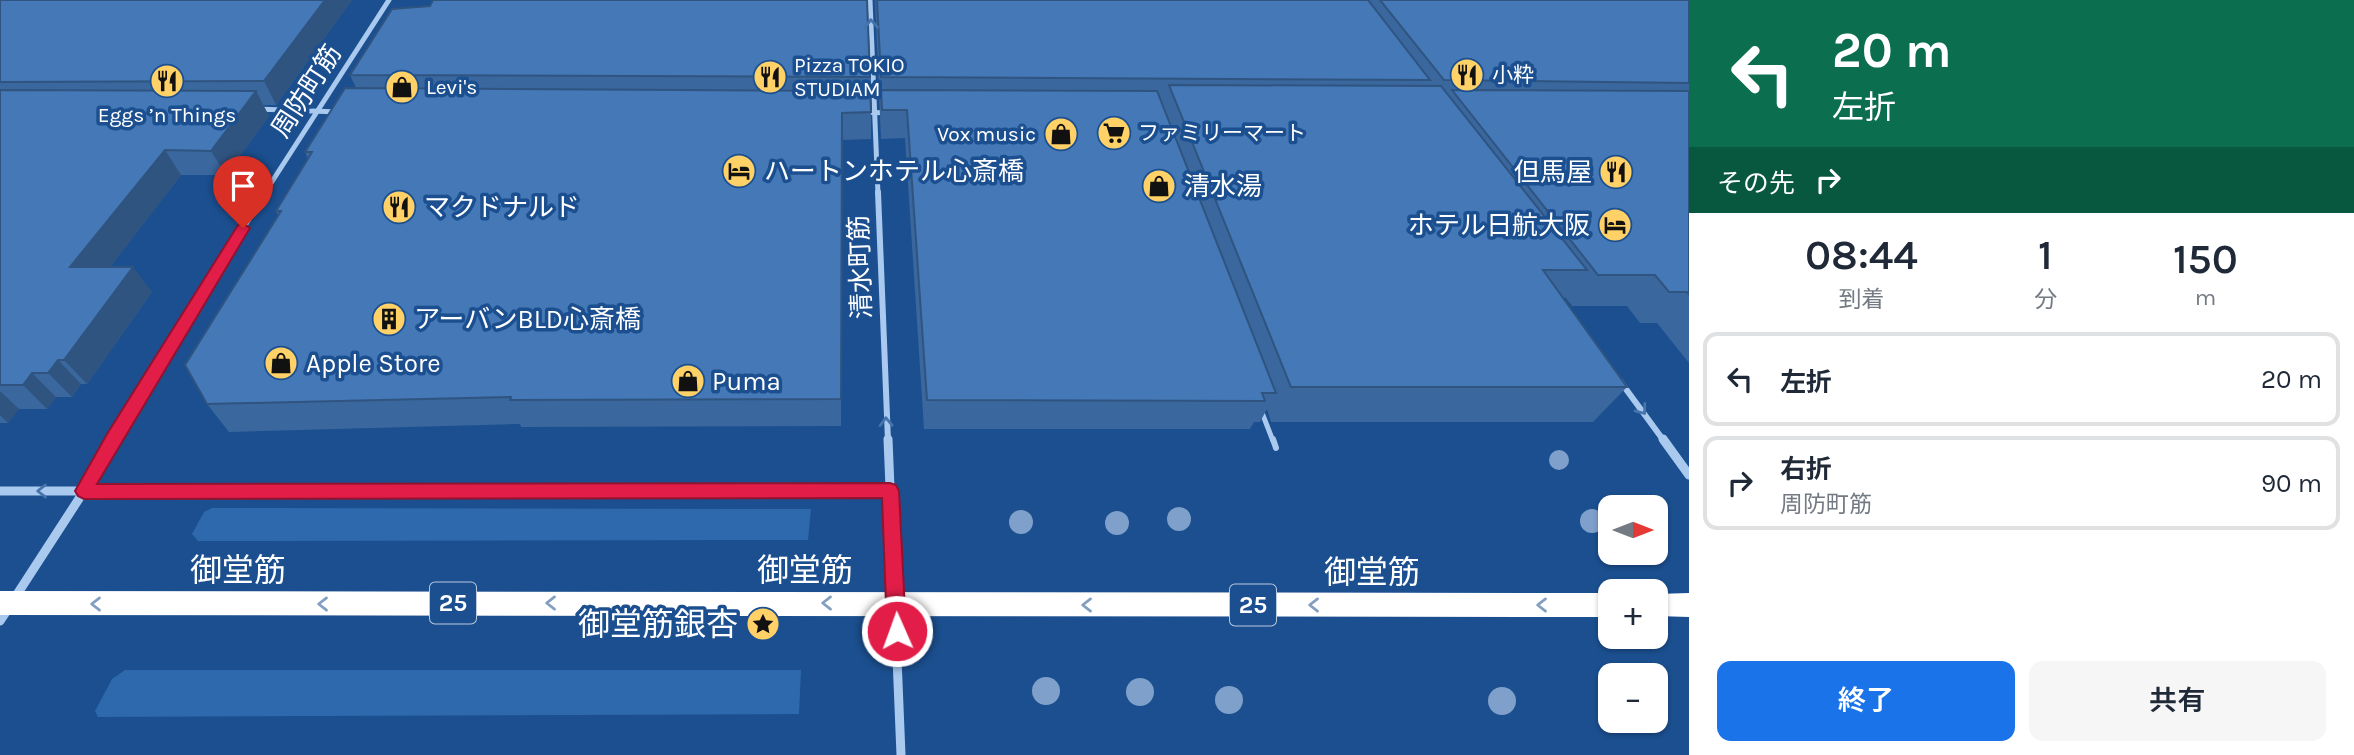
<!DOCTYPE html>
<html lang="ja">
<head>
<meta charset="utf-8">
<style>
  body { margin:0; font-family:Karla,"Noto Sans JP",sans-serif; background:#f6f6f7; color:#1f2937; height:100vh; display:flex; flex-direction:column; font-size:26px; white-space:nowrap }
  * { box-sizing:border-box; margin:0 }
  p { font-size:23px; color:#747a83 }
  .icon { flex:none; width:38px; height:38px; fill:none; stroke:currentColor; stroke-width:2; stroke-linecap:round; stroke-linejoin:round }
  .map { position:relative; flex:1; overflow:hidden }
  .sheet { display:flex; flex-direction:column; background:#fff; width:665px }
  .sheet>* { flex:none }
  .banner { background:#0b6e4f; color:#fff; overflow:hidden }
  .needle { width:46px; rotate:90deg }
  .controls { position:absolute; left:1598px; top:495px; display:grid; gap:14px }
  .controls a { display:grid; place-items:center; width:70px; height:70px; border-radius:14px; background:#fff; box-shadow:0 2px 5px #0004; font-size:35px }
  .pin { position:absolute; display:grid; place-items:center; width:60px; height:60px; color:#fff; margin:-72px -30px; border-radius:50% 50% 50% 0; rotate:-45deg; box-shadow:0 0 7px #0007 }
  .pin .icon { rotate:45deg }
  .me { position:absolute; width:77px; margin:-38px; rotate:358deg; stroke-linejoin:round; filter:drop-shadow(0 0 5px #0008) }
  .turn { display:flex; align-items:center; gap:24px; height:147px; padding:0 28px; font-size:32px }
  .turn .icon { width:91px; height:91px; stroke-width:2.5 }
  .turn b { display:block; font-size:49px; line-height:60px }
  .then { display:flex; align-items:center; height:66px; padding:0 28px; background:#0003; gap:14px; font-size:26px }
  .eta { display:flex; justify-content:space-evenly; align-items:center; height:119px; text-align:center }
  .eta b { font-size:42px; font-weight:600; line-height:49px }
  .action { display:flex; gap:14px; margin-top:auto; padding:14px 28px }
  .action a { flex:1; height:80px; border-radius:14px; background:#1a73e8; color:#fff; font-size:28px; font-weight:600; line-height:80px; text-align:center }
  .action a+a { background:#f6f6f7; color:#1f2937 }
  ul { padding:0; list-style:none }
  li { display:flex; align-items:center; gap:21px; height:94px; margin:0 14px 10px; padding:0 14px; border:4px solid #e0e1e3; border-radius:14px }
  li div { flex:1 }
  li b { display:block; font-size:26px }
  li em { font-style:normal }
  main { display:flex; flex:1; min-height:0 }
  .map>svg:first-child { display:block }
  .green { fill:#2e69ad }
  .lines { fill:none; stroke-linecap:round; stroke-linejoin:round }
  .lane-far1 { stroke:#a9c9ee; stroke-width:5 }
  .lane { stroke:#a9c9ee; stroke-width:6 }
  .street-far2 { stroke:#a9c9ee; stroke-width:5 }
  .street-far1 { stroke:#a9c9ee; stroke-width:6 }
  .street { stroke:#a9c9ee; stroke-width:9 }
  .highway { fill:#fff; fill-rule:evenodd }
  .tree { fill:#7ea0ca }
  .wall { fill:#3a679d }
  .shaded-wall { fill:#305480 }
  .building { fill:#4478b7; stroke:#305480; stroke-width:2 }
  .oneway { stroke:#4674ac }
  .oneway2 { stroke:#829ec1 }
  .route { fill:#e11d48; stroke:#92132f; stroke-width:2 }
  .labels { text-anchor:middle; stroke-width:7; stroke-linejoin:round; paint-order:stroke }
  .far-poi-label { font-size:21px; fill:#fff; stroke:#1b4f8f; text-anchor:start }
  .shield { fill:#1b4f8f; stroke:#bbcadd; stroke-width:2 }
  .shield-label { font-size:24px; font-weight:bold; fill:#fff }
  .street-label { font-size:26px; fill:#fff; stroke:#1b4f8f }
  .poi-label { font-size:26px; fill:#fff; stroke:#1b4f8f; text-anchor:start }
  .near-street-label { font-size:32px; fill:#fff; stroke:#1b4f8f }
  .near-poi-label { font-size:32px; fill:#fff; stroke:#1b4f8f; text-anchor:end }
</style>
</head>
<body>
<main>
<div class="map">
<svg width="1689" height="755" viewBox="0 0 1689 755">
  <rect width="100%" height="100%" fill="#1b4f8f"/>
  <g class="green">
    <path d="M212,508L811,509L808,540L198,541L192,534L204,512Z"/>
    <path d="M125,670H801L799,714L98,717L95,711L112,679Z"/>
  </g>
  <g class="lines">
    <path class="lane-far1" d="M1261,410L1273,441"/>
    <path class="lane" d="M1273,439L1276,448"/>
    <g class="street-far2">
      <path d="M870,0L878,194"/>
      <path d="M256,109L339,112"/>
      <path d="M862,112L888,113"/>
      <path d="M264,194L389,0"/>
    </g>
    <g class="street-far1">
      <path d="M878,192L888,441"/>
      <path d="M1620,381L1664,441"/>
      <path d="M112,441L265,192"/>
    </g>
    <g class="street">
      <path d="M888,439L901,755"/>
      <path d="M1663,439L1689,475"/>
      <path d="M0,491H890"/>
      <path d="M14,599L84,491L113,439"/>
      <path d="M0,621L8,609"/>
    </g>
    <g class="highway">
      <path d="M0,591L1610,593V617L0,615Z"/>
      <path d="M1689,593V617L1656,616V594Z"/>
    </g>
  </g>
  <g class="tree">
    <circle cx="1559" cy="460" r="10"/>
    <circle cx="1179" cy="519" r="12"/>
    <circle cx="1592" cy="521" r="12"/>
    <circle cx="1021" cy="522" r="12"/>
    <circle cx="1117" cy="523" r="12"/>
    <circle cx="1046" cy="691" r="14"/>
    <circle cx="1140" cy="692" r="14"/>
    <circle cx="1229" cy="700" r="14"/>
    <circle cx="1502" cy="701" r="14"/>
  </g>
  <g class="wall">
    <path d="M0,0H352L276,105H263L269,116L226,175H181L110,267L152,292L87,384H81L72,397H56L47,409H19L8,423H0Z"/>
    <path d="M875,0H1689V363L1657,323H1640L1627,306H1572L1565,297L1564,299L1627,387L1593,422H1271L1267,409L1260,422H1254L1250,429H924L905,138L881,139Z"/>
    <path d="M350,75L870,77L871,112V139L842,140L841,426L521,427L520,424L229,432L207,404L278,215L276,211L308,159L305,152L356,88Z"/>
  </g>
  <g class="shaded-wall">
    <path d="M325,0H352L276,105L264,81Z"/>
    <path d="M256,91L269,116L226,175L211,151Z"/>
    <path d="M165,150L181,175L91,292L70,267Z"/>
    <path d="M133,267L152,292L87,384L64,360Z"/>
    <path d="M58,360L81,384L72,397L48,373Z"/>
    <path d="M32,373L56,397L47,409L23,385Z"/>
    <path d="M0,391L19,409L8,423L0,415Z"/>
  </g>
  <g class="building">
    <path d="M0,0H325L264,81L0,82Z"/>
    <path d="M433,0H867L870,77L350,75L392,9L430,6Z"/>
    <path d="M877,0H1368L1430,80L881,77Z"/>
    <path d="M1380,0H1689V83L1444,80Z"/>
    <path d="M1169,85L1441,86L1587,270H1543L1627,387H1291Z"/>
    <path d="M345,88L870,91L871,112L842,113L841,399L510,400L511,397L207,404L185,365L281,211H276L312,152H305Z"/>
    <path d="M0,90L256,91L211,151L165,150L70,267H133L64,360H58L48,373H32L23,385H0Z"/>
    <path d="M881,90L1157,91L1276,393H1262L1265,401L927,400L907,110H882Z"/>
    <path d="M1452,90L1689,91V294L1687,292H1669L1655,275H1598Z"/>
  </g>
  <defs><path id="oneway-chevron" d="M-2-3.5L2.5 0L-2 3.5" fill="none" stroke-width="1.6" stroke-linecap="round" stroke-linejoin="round" transform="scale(1.75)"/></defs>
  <g class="oneway">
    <use href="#oneway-chevron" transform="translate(871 24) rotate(-93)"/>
    <use href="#oneway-chevron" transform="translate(1642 410) rotate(53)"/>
    <use href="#oneway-chevron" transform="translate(886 422) rotate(-92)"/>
    <use href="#oneway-chevron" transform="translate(42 491) rotate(180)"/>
  </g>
  <g class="oneway2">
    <use href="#oneway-chevron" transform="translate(551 603) rotate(180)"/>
    <use href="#oneway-chevron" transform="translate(827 603) rotate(180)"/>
    <use href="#oneway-chevron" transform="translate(96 604) rotate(-180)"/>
    <use href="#oneway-chevron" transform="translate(323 604) rotate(180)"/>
    <use href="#oneway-chevron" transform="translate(1087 605) rotate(-180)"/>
    <use href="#oneway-chevron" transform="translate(1314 605) rotate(-180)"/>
    <use href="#oneway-chevron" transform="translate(1542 605) rotate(-180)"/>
  </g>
  <path class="route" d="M243,223L250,228L97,484L890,483L896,485L899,491L906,631L903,637L897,640L890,637L887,631L882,498L84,499L78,496L75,491L107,434L238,225Z"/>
  <defs>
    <symbol id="restaurant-disc" viewBox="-11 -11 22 22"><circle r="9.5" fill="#ffd166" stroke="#1b4f8f"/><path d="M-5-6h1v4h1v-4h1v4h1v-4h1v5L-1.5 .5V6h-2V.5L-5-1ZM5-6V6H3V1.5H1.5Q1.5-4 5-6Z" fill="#111"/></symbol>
    <symbol id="shop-disc" viewBox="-11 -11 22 22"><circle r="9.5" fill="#ffd166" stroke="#1b4f8f"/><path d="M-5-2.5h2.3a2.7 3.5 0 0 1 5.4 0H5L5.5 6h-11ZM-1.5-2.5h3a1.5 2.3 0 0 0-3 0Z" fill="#111"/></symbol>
    <symbol id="supermarket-disc" viewBox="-11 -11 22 22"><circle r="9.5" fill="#ffd166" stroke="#1b4f8f"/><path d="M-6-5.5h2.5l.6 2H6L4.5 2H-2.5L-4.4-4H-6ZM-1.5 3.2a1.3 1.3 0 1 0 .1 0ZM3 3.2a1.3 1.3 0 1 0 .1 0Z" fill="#111"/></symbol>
    <symbol id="hotel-disc" viewBox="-11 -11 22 22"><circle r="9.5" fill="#ffd166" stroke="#1b4f8f"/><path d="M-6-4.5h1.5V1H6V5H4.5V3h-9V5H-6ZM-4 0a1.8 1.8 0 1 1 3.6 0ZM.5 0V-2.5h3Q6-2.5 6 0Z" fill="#111"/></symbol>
    <symbol id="building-disc" viewBox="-11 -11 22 22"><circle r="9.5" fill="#ffd166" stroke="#1b4f8f"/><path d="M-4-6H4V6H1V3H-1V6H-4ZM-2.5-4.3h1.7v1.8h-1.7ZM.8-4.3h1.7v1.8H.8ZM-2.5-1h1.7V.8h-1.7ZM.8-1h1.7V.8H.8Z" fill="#111"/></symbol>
    <symbol id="sight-disc" viewBox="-11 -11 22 22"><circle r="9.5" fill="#ffd166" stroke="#1b4f8f"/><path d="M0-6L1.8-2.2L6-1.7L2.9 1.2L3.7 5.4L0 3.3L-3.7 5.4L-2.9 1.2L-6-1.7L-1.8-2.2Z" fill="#111"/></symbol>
  </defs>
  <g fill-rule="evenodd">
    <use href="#restaurant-disc" x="1448" y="56" width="38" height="38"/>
    <use href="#restaurant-disc" x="751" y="58" width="38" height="38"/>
    <use href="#restaurant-disc" x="148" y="62" width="38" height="38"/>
    <use href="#shop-disc" x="383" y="68" width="38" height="38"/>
    <use href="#supermarket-disc" x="1095" y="114" width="38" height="38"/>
    <use href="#shop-disc" x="1042" y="115" width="38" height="38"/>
    <use href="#hotel-disc" x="720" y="152" width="38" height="38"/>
    <use href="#restaurant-disc" x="1597" y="153" width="38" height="38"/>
    <use href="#shop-disc" x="1140" y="167" width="38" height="38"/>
    <use href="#restaurant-disc" x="380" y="188" width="38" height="38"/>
    <use href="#hotel-disc" x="1596" y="206" width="38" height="38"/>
    <use href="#building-disc" x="370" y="300" width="38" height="38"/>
    <use href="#shop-disc" x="262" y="344" width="38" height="38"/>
    <use href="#shop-disc" x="669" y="362" width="38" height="38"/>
    <use href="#sight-disc" x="744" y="605" width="38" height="38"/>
  </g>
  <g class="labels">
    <g class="far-poi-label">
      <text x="794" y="72">Pizza TOKIO<tspan x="794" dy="24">STUDIAM</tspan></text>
      <text x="1492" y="82">小粋</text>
      <text x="426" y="94">Levi's</text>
      <text x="167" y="122" text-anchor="middle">Eggs ’n Things</text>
      <text x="1138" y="140">ファミリーマート</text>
      <text x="1036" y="141" text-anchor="end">Vox music</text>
    </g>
    <g class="shield">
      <rect x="430" y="582.5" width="46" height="41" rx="5"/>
      <rect x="1230" y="584.5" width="46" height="41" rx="5"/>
    </g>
    <g class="shield-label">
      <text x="453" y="611">25</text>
      <text x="1253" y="613">25</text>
    </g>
    <g class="street-label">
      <text transform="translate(306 91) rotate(-57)" y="9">周防町筋</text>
      <text transform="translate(860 267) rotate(-92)" y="9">清水町筋</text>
    </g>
    <g class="poi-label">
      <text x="764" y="180">ハートンホテル心斎橋</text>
      <text x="1592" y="181" text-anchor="end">但馬屋</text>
      <text x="1184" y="195">清水湯</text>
      <text x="424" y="216">マクドナルド</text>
      <text x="1590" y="234" text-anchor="end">ホテル日航大阪</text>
      <text x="414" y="328">アーバンBLD心斎橋</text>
      <text x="306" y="372">Apple Store</text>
      <text x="712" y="390">Puma</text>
    </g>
    <g class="near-street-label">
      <text x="238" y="581">御堂筋</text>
      <text x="805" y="581">御堂筋</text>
      <text x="1372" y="583">御堂筋</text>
    </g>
    <g class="near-poi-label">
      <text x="738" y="635">御堂筋銀杏</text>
    </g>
  </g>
</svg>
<div class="controls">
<a><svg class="needle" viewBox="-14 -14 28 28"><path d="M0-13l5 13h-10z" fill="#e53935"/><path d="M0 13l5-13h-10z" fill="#747a83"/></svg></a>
<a>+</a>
<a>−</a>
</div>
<div class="pin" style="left:243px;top:228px;background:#d93025"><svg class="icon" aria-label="arrive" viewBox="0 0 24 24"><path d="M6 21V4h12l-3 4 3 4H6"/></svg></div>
<svg class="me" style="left:897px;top:631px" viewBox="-20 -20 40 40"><circle r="17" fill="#e11d48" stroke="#fff" stroke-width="3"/><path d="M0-11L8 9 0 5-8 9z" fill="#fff"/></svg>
</div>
<section class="sheet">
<div class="banner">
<div class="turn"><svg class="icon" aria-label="left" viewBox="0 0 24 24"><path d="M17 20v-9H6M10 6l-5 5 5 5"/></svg><div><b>20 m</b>左折</div></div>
<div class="then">その先<svg class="icon" aria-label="right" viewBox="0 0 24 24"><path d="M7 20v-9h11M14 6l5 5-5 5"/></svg></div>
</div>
<div class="eta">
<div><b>08:44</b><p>到着</p></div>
<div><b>1</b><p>分</p></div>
<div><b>150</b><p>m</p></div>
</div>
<ul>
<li><svg class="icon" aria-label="left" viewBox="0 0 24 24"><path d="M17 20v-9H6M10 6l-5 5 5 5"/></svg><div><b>左折</b></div><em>20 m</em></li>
<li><svg class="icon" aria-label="right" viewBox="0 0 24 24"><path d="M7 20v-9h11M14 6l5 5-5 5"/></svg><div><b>右折</b><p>周防町筋</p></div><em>90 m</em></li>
</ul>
<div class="action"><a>終了</a><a>共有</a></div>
</section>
</main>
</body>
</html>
